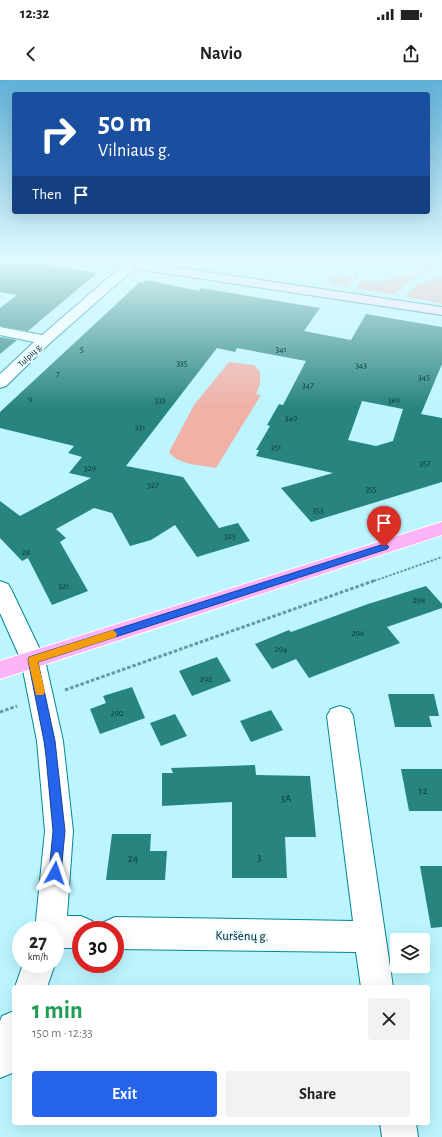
<!DOCTYPE html>
<html lang="en">
<head>
<meta charset="utf-8">
<style>
  body { margin:0; font-family:"Alegreya Sans",sans-serif; background:#f2f2f2; color:#222; height:100vh; display:flex; flex-direction:column; font-size:15px; white-space:nowrap }
  * { box-sizing:border-box; margin:0 }
  p { font-size:13px; color:#767676 }
  .icon { flex:none; width:22px; height:22px; fill:none; stroke:currentColor; stroke-width:2; stroke-linecap:round; stroke-linejoin:round }
  .map { position:relative; flex:1; overflow:hidden }
  .side { position:absolute; left:12px; top:905px; width:418px; height:140px; display:flex; flex-direction:column; background:#fff; border-radius:4px; box-shadow:0 4px 16px #0002 }
  .side>* { flex:none }
  .top-card { position:absolute; left:12px; top:12px; width:418px; height:122px; border-radius:4px; box-shadow:0 4px 16px #0002; background:#1a4fa0; color:#fff; overflow:hidden }
  .controls { position:absolute; left:390px; top:853px; display:grid; gap:8px }
  .controls a { display:grid; place-items:center; width:40px; height:40px; border-radius:4px; background:#fff; box-shadow:0 4px 16px #0002; font-size:20px }
  .speed { position:absolute; left:12px; top:841px; display:flex; gap:8px; font-size:20px; font-weight:700; text-align:center }
  .speed>* { display:grid; place-content:center; width:52px; height:52px; border-radius:50%; background:#fff; box-shadow:0 4px 16px #0002; line-height:1 }
  .speed small { font-size:10px; font-weight:400 }
  .speed .limit { border:6px solid #d22; background:#fff; color:#111 }
  .pin { position:absolute; display:grid; place-items:center; width:34px; height:34px; color:#fff; margin:-41px -17px; border-radius:50% 50% 50% 0; rotate:-45deg; box-shadow:0 0 4px #0007 }
  .pin .icon { rotate:45deg }
  .me { position:absolute; width:44px; margin:-22px; rotate:5deg; stroke-linejoin:round; filter:drop-shadow(0 0 3px #0008) }
  .turn { display:flex; align-items:center; gap:14px; height:84px; padding:0 20px; font-size:18px }
  .turn .icon { width:52px; height:52px; stroke-width:2.5 }
  .turn b { display:block; font-size:28px; line-height:34px }
  .then { display:flex; align-items:center; height:38px; padding:0 20px; background:#0003; gap:8px; font-size:15px }
  .round { display:grid; place-items:center; flex:none; width:42px; height:42px; border-radius:4px; background:#f2f2f2 }
  .summary { display:flex; align-items:center; justify-content:space-between; height:68px; padding:0 20px }
  h1 { font-size:24px; font-weight:600; line-height:30px; color:#1e9e55 }
  .cta { display:flex; gap:8px; margin-top:auto; padding:8px 20px }
  .cta a { flex:1; height:46px; border-radius:4px; background:#2563eb; color:#fff; font-size:16px; font-weight:600; line-height:46px; text-align:center }
  .cta a+a { background:#f2f2f2; color:#222 }
  .status { display:flex; justify-content:space-between; align-items:center; height:28px; padding:0 20px; background:#fff; direction:ltr }
  .status svg { height:11px; fill:currentColor }
  header { display:flex; justify-content:space-between; align-items:center; height:52px; padding:0 20px; background:#fff; font-size:18px; font-weight:600 }
  .map>svg:first-child { display:block }
  .green { fill:#f0b1a7 }
  .building { fill:#28847e; fill-rule:evenodd }
  .lines { fill:none; stroke-linecap:round; stroke-linejoin:round }
  .minor-casing { stroke:#008796; stroke-width:2 }
  .secondary-casing { stroke:#008796; stroke-width:2 }
  .trunk-casing { stroke:#fff; stroke-width:2 }
  .path-far2 { stroke:#6a989f; stroke-width:1.5; stroke-dasharray:2 1.5; stroke-linecap:butt }
  .path-far1 { stroke:#6a989f; stroke-width:2; stroke-dasharray:2.5 1.5; stroke-linecap:butt }
  .path { stroke:#6a989f; stroke-width:3; stroke-dasharray:3.5 2; stroke-linecap:butt }
  .minor { fill:#fff; fill-rule:evenodd }
  .secondary { fill:#fee2fd; fill-rule:evenodd }
  .trunk { fill:#fcb3f8; fill-rule:evenodd }
  .route { fill:#2563eb; stroke:#184099 }
  .slow { fill:#f59e0b }
  .labels { text-anchor:middle; stroke-width:4; stroke-linejoin:round; paint-order:stroke }
  .number-label { font-size:9px; fill:#0a383a }
  .far-street-label { font-size:9px; fill:#001f24; stroke:#e9fbfe }
  .near-number-label { font-size:11px; fill:#0a383a }
  .near-street-label { font-size:13px; fill:#001f24; stroke:#e9fbfe }
</style>
</head>
<body>
<div class="status"><b>12:32</b><svg viewBox="0 0 49 12"><path d="M0 12V9h3v3zM5 12V6h3v6zM10 12V3h3v9zM15 12V0h3v12zM26 1h20v11H26zM47 4h2v5h-2z"/></svg></div>
<header><svg class="icon" aria-label="back" viewBox="0 0 24 24"><path d="M15 5l-7 7 7 7"/></svg>Navio<svg class="icon" aria-label="share" viewBox="0 0 24 24"><path d="M12 15V3M7 8l5-5 5 5M5 13v7h14v-7"/></svg></header>
<div class="map">
<svg width="442" height="1057" viewBox="0 0 442 1057">
  <rect width="100%" height="100%" fill="#bcf5ff"/>
  <g class="green">
    <path d="M442,182V185L421,193L393,214L356,209L361,200L378,202L423,191L418,187Z"/>
    <path d="M335,197L352,198L347,207L331,203L329,201Z"/>
    <path d="M438,198H442V224L405,216L418,205Z"/>
    <path d="M229,282L254,285L260,292V304L256,314L261,315L216,388C201,385 177,385 169,372L194,325Z"/>
  </g>
  <g class="building">
    <path d="M0,180H18L97,193L28,251L0,246V228L17,215L0,212Z"/>
    <path d="M146,200L199,211L201,208L320,228L304,251L351,260L366,234L442,247V284L421,334L442,338V402L311,442L281,408L333,393L256,376L259,370H256L270,346L267,345L279,324L283,325L306,281L237,268L235,272L217,268L126,386L183,397L219,448L238,443L250,461L197,477L175,445L151,460L130,466L112,433L94,428L56,449L66,458L60,462L88,511L52,525L28,478L22,481L0,458V421L20,436L91,398L69,393L82,377L68,373L74,366L0,348V332L140,202L142,203ZM362,321L403,329L393,361L376,366L348,360Z"/>
    <path d="M0,257L17,260L0,274Z"/>
    <path d="M426,506L442,524V528L387,547L400,563L309,598L296,579L272,589L255,564L289,550L291,552L368,524Z"/>
    <path d="M217,577L231,601L192,616L179,591Z"/>
    <path d="M132,607L145,638L100,654L90,629L106,623L103,616Z"/>
    <path d="M388,614H434L439,636H429L432,647H395Z"/>
    <path d="M271,630L283,650L251,662L240,641Z"/>
    <path d="M175,634L187,656L161,666L150,643Z"/>
    <path d="M255,685L256,695L310,696L316,757H285L287,798H232V722L162,726V693H173L171,688Z"/>
    <path d="M401,689H442V731H409Z"/>
    <path d="M112,754H151L150,771H167L165,800H106Z"/>
    <path d="M420,786H442V847L431,848Z"/>
  </g>
  <g class="lines">
    <defs>
      <g id="minor">
        <path d="M132,180L136,181L138,184L136,187L50,263L6,306L0,308V294L34,262L0,255V247L42,255L128,181Z"/>
        <path d="M0,501L8,504L11,509L45,580L63,661L73,751L67,836H81L92,841L96,850H81V868H55V850H35L45,751L37,661L21,580L0,533Z"/>
        <path d="M340,626L349,629L353,636L393,907H361L356,872L115,869V850H101L104,842L115,837L353,841L327,636L331,629Z"/>
        <path d="M23,884H55L47,907H15Z"/>
        <path d="M14,931V989L12,993L0,998V941L2,936Z"/>
        <path d="M380,1043H416L418,1057H382Z"/>
      </g>
      <path id="secondary" d="M97,180H126L442,227V235L103,184L99,183Z"/>
      <path id="trunk" d="M442,442V455L0,599V581Z"/>
    </defs>
    <use href="#minor" class="minor-casing"/>
    <use href="#secondary" class="secondary-casing"/>
    <use href="#trunk" class="trunk-casing"/>
    <g class="path-far2">
      <path d="M38,180L86,187"/>
      <path d="M355,200L358,194"/>
    </g>
    <path class="path-far1" d="M374,501L442,477"/>
    <g class="path">
      <path d="M65,610L376,500"/>
      <path d="M0,632L17,626"/>
    </g>
    <use href="#minor" class="minor"/>
    <use href="#secondary" class="secondary"/>
    <use href="#trunk" class="trunk"/>
  </g>
  <linearGradient id="sky" x2="0" y2="1"><stop stop-color="#60b1d7"/><stop offset="0.55" stop-color="#e1faff"/><stop offset="1" stop-color="#e1faff" stop-opacity="0"/></linearGradient>
  <rect width="442" height="328" fill="url(#sky)"/>
  <path class="route" d="M384,464L387,465L389,467L387,469L38,582L55,661L65,751L61,793L60,797L55,799L51,797L49,793L53,751L46,676L44,661L28,580L29,577Z"/>
  <path class="slow" d="M113,550L117,554L116,557L38,582L45,612L43,615H36L28,580L29,577Z"/>
  <g class="labels">
    <g class="number-label">
      <text x="82" y="272">5</text>
      <text x="281" y="272">341</text>
      <text x="182" y="286">335</text>
      <text x="361" y="288">343</text>
      <text x="58" y="297">7</text>
      <text x="424" y="300">345</text>
      <text x="308" y="308">347</text>
      <text x="30" y="322">9</text>
      <text x="160" y="323">333</text>
      <text x="394" y="323">369</text>
      <text x="291" y="341">349</text>
      <text x="140" y="350">331</text>
      <text x="276" y="370">351</text>
      <text x="425" y="386">357</text>
      <text x="90" y="391">329</text>
      <text x="153" y="408">327</text>
      <text x="371" y="412">355</text>
      <text x="318" y="433">353</text>
      <text x="230" y="459">325</text>
      <text x="26" y="475">28</text>
      <text x="64" y="509">321</text>
      <text x="419" y="523">298</text>
      <text x="358" y="556">296</text>
      <text x="281" y="572">294</text>
      <text x="206" y="602">292</text>
      <text x="117" y="636">290</text>
    </g>
    <g class="far-street-label">
      <text transform="translate(30 275) rotate(-44)" y="3">Tulpių g.</text>
    </g>
    <g class="near-number-label">
      <text x="423" y="714">12</text>
      <text x="286" y="722">3A</text>
      <text x="259" y="781">3</text>
      <text x="133" y="782">24</text>
    </g>
    <g class="near-street-label">
      <text transform="translate(242 855) rotate(1)" y="5">Kuršėnų g.</text>
    </g>
  </g>
</svg>
<div class="controls">
<a><svg class="icon" aria-label="layers" viewBox="0 0 24 24"><path d="M12 4l9 5-9 5-9-5zM3 14l9 5 9-5"/></svg></a>
</div>
<div class="speed"><div>27<small>km/h</small></div><div class="limit">30</div></div>
<div class="pin" style="left:384px;top:467px;background:#d93025"><svg class="icon" aria-label="arrive" viewBox="0 0 24 24"><path d="M6 21V4h12l-3 4 3 4H6"/></svg></div>
<svg class="me" style="left:55px;top:793px" viewBox="-20 -20 40 40"><path d="M0-17L14 15 0 8-14 15z" fill="#2563eb" stroke="#fff" stroke-width="4"/></svg>
<div class="top-card">
<div class="turn"><svg class="icon" aria-label="right" viewBox="0 0 24 24"><path d="M7 20v-9h11M14 6l5 5-5 5"/></svg><div><b>50 m</b>Vilniaus g.</div></div>
<div class="then">Then<svg class="icon" aria-label="arrive" viewBox="0 0 24 24"><path d="M6 21V4h12l-3 4 3 4H6"/></svg></div>
</div>
<section class="side">
<div class="summary"><div><h1>1 min</h1><p>150 m · 12:33</p></div><a class="round"><svg class="icon" aria-label="close" viewBox="0 0 24 24"><path d="M6 6l12 12M18 6L6 18"/></svg></a></div>
<div class="cta"><a>Exit</a><a>Share</a></div>
</section>
</div>
</body>
</html>
